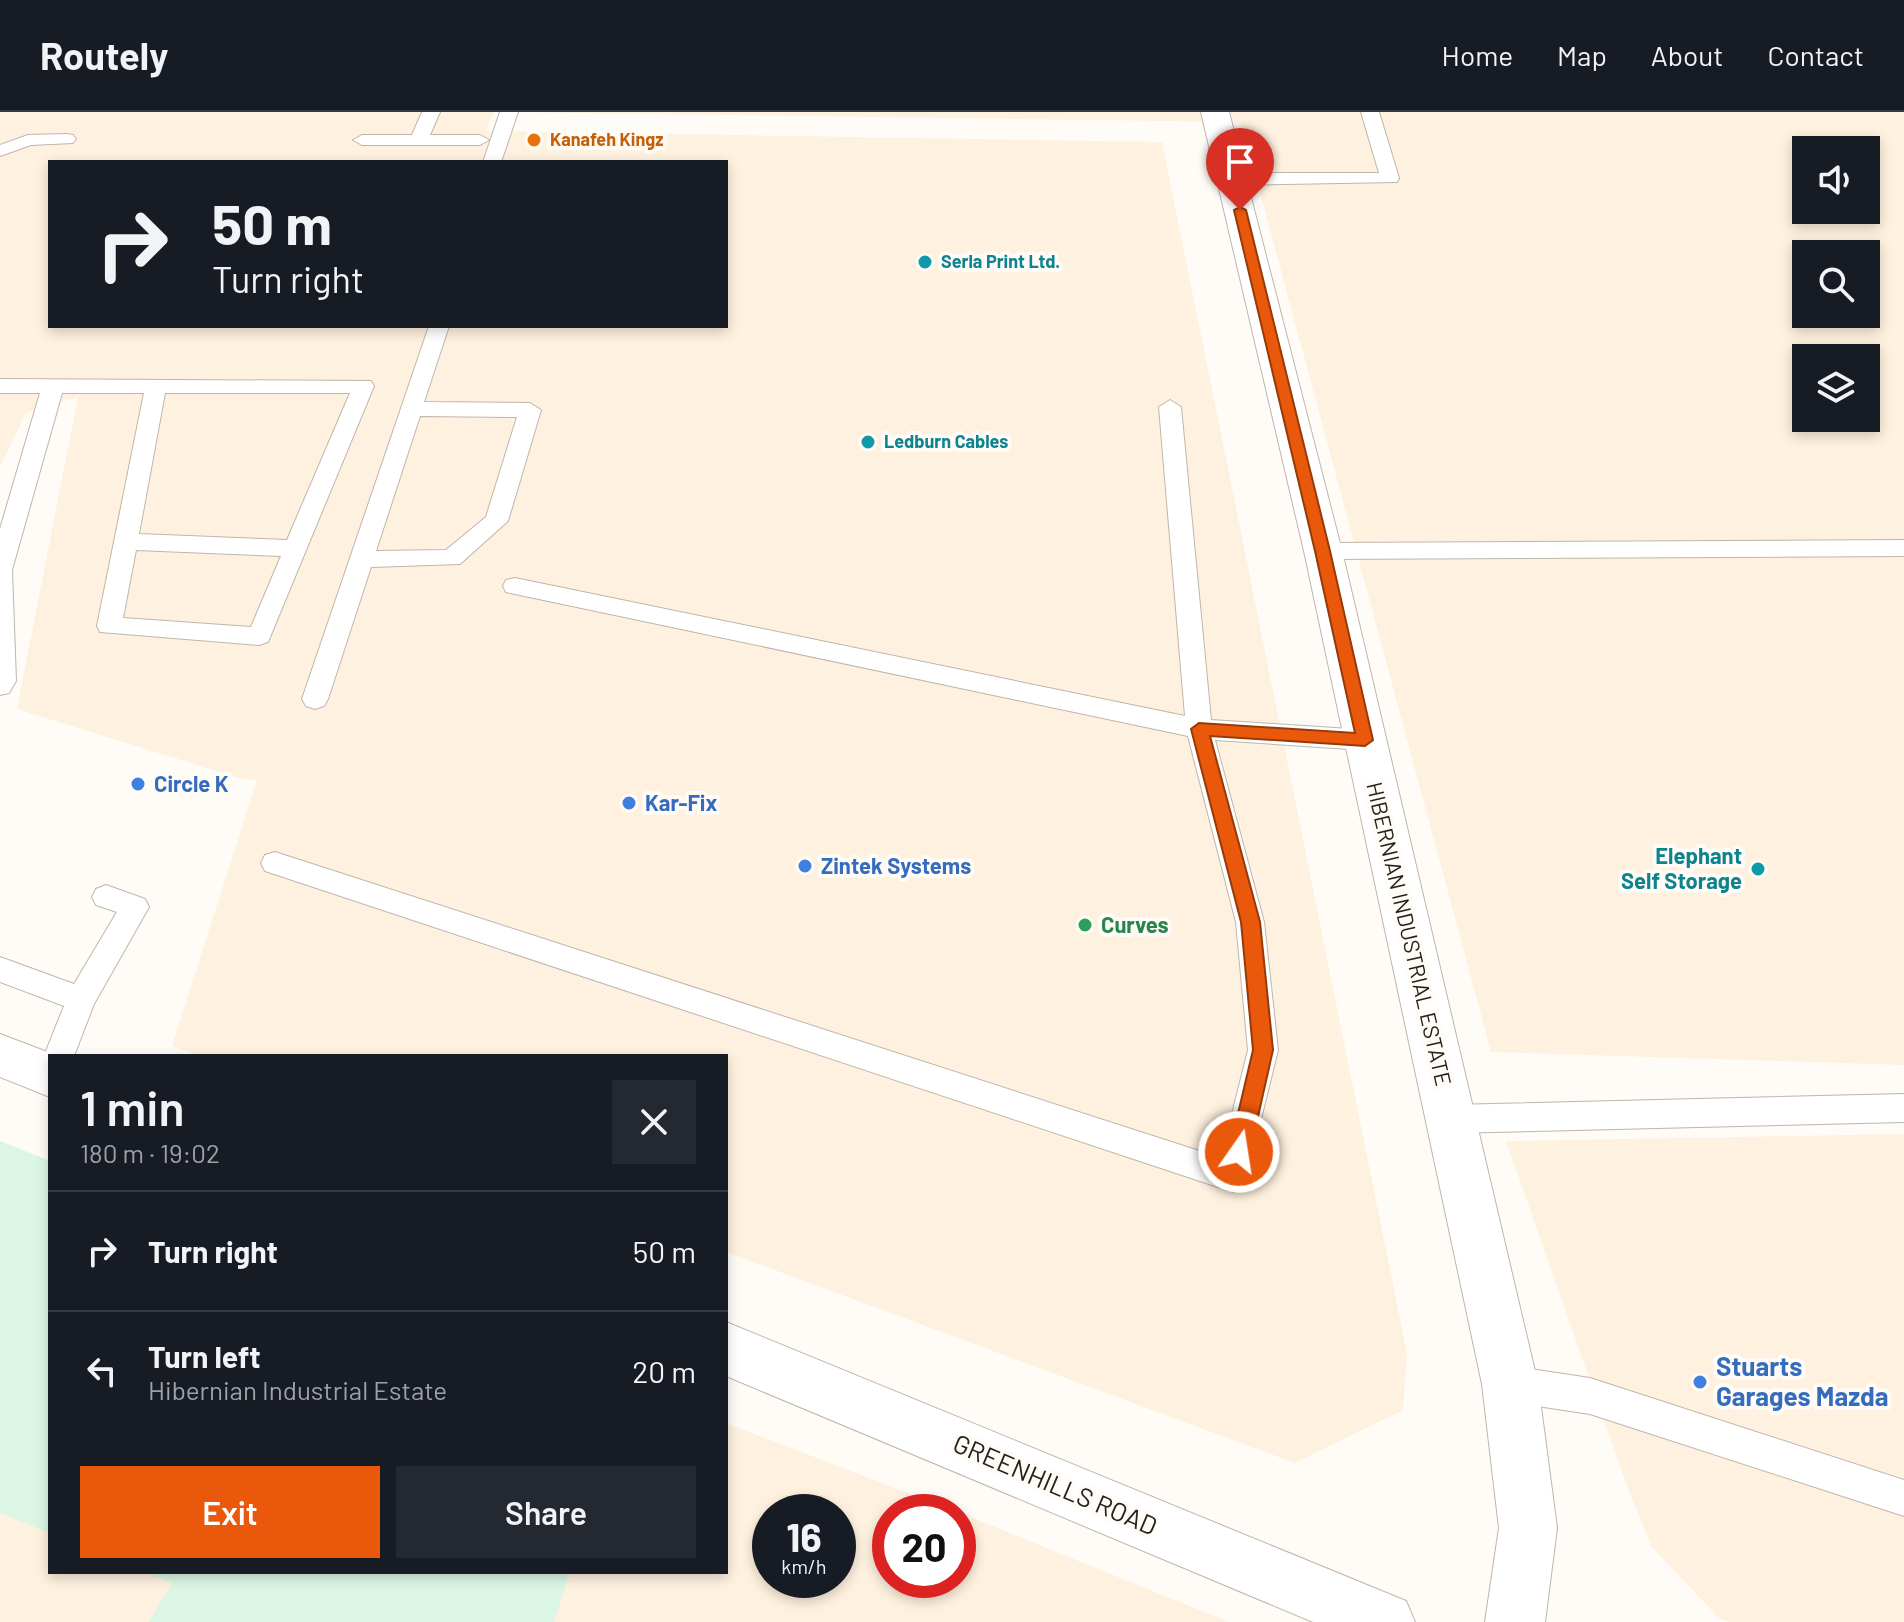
<!DOCTYPE html>
<html lang="en">
<head>
<meta charset="utf-8">
<style>
  body { margin:0; font-family:Barlow,sans-serif; background:#242831; color:#f1f3f6; height:100vh; display:flex; flex-direction:column; font-size:30px; white-space:nowrap }
  * { box-sizing:border-box; margin:0 }
  p { font-size:26px; color:#9ea1a6 }
  .icon { flex:none; width:44px; height:44px; fill:none; stroke:currentColor; stroke-width:2; stroke-linecap:round; stroke-linejoin:round }
  .map { position:relative; flex:1; overflow:hidden }
  .details { position:absolute; left:48px; top:942px; width:680px; height:520px; display:flex; flex-direction:column; background:#171b24; border-radius:0px; box-shadow:0 4px 12px #0003 }
  .details>* { flex:none }
  .top-card { position:absolute; left:48px; top:48px; width:680px; height:168px; border-radius:0px; box-shadow:0 4px 12px #0003; background:#171b24; color:#f1f3f6; overflow:hidden }
  .tools { position:absolute; left:1792px; top:24px; display:grid; gap:16px }
  .tools a { display:grid; place-items:center; width:88px; height:88px; border-radius:0px; background:#171b24; box-shadow:0 4px 12px #0003; font-size:40px }
  .speed { position:absolute; left:752px; top:1382px; display:flex; gap:16px; font-size:40px; font-weight:700; text-align:center }
  .speed>* { display:grid; place-content:center; width:104px; height:104px; border-radius:50%; background:#171b24; box-shadow:0 4px 12px #0003; line-height:1 }
  .speed small { font-size:20px; font-weight:400 }
  .speed .limit { border:12px solid #d22; background:#fff; color:#111 }
  .pin { position:absolute; display:grid; place-items:center; width:68px; height:68px; color:#fff; margin:-82px -34px; border-radius:50% 50% 50% 0; rotate:-45deg; box-shadow:0 0 8px #0007 }
  .pin .icon { rotate:45deg }
  .me { position:absolute; width:88px; margin:-44px; rotate:13deg; stroke-linejoin:round; filter:drop-shadow(0 0 6px #0008) }
  .turn { display:flex; align-items:center; gap:28px; height:168px; padding:0 32px; font-size:36px }
  .turn .icon { width:104px; height:104px; stroke-width:2.5 }
  .turn b { display:block; font-size:56px; line-height:68px }
  .round { display:grid; place-items:center; flex:none; width:84px; height:84px; border-radius:0px; background:#242831 }
  .head { display:flex; align-items:center; justify-content:space-between; height:136px; padding:0 32px }
  h1 { font-size:48px; font-weight:600; line-height:60px }
  .action { display:flex; gap:16px; margin-top:auto; padding:16px 32px }
  .action a { flex:1; height:92px; border-radius:0px; background:#ea580c; color:#fff; font-size:32px; font-weight:600; line-height:92px; text-align:center }
  .action a+a { background:#242831; color:#f1f3f6 }
  ul { padding:0; list-style:none }
  li { display:flex; align-items:center; gap:24px; height:120px; padding:0 32px; border-top:2px solid #363941 }
  li div { flex:1 }
  li b { display:block; font-size:30px }
  li em { font-style:normal }
  header { display:flex; align-items:center; gap:48px; box-sizing:border-box; height:112px; padding:0 40px; background:#171b24; border-bottom:2px solid #363941 }
  header strong { font-size:38px }
  nav { display:flex; gap:44px; margin-inline-start:auto; font-size:28px }
  .map>svg:first-child { display:block }
  .built { fill:#fff1df; fill-rule:evenodd }
  .green { fill:#dcf6e5 }
  .lines { fill:none; stroke-linecap:round; stroke-linejoin:round }
  .lane-casing { stroke:#bfb6ab; stroke-width:2 }
  .street-casing { stroke:#bfb6ab; stroke-width:2 }
  .secondary-casing { stroke:#bfb6ab; stroke-width:2 }
  .lane { fill:#fff; fill-rule:evenodd }
  .street { fill:#fff; fill-rule:evenodd }
  .secondary { fill:#fff; fill-rule:evenodd }
  .route { fill:#ea580c; stroke:#983908; stroke-width:2 }
  .food-dot { fill:#e8710a; stroke:#fffbf6; stroke-width:3 }
  .culture-dot { fill:#0f9aa8; stroke:#fffbf6; stroke-width:3 }
  .shop-dot { fill:#3f7fe0; stroke:#fffbf6; stroke-width:3 }
  .leisure-dot { fill:#2e9e5b; stroke:#fffbf6; stroke-width:3 }
  .labels { text-anchor:middle; stroke-width:8; stroke-linejoin:round; paint-order:stroke }
  .far-food-label { font-size:18px; font-weight:bold; fill:#c56008; stroke:#fffbf6; text-anchor:start }
  .far-culture-label { font-size:18px; font-weight:bold; fill:#0d838f; stroke:#fffbf6; text-anchor:start }
  .shop-label { font-size:22px; font-weight:bold; fill:#366cbe; stroke:#fffbf6; text-anchor:start }
  .culture-label { font-size:22px; font-weight:bold; fill:#0d838f; stroke:#fffbf6; text-anchor:end }
  .leisure-label { font-size:22px; font-weight:bold; fill:#27864d; stroke:#fffbf6; text-anchor:start }
  .street-label { font-size:22px; fill:#25221d; stroke:#fffbf6 }
  .near-shop-label { font-size:26px; font-weight:bold; fill:#366cbe; stroke:#fffbf6; text-anchor:start }
  .near-street-label { font-size:26px; fill:#25221d; stroke:#fffbf6 }
</style>
</head>
<body>
<header>
<strong>Routely</strong>
<nav><a>Home</a><a>Map</a><a>About</a><a>Contact</a></nav>
</header>
<div class="map">
<svg width="1904" height="1510" viewBox="0 0 1904 1510">
  <rect width="100%" height="100%" fill="#fffbf6"/>
  <g class="built">
    <path d="M0,0H494L485,19L1162,30L1407,1242L1403,1298L1295,1351L726,1140V944H200L172,934L257,668L242,667L17,597L78,285L26,301L0,355ZM50,50H726V214H50Z"/>
    <path d="M509,0H1904V953L1491,940L1241,10ZM1806,38H1866V98H1806ZM1806,142H1866V202H1806ZM1806,246H1866V306H1806Z"/>
    <path d="M1904,1022V1510H1730L1719,1506L1652,1435L1628,1377L1506,1029Z"/>
    <path d="M0,1029L50,1049V1460H726V1311L957,1400H890V1468H958V1400L1229,1510H0ZM770,1400H838V1468H770Z"/>
  </g>
  <g class="green">
    <path d="M0,1029L50,1049V1421L0,1401Z"/>
    <path d="M146,1460H570L554,1510H149L172,1471Z"/>
  </g>
  <g class="lines">
    <defs>
      <g id="lane">
        <path d="M422,0H440L430,23H480L489,28L480,33H362L353,28L362,23H412Z"/>
        <path d="M500,0H518L501,50H483Z"/>
        <path d="M1361,0H1379L1399,66L1397,70L1232,73L1223,67L1232,61H1379Z"/>
        <path d="M67,22L73,23L76,27L73,31L31,33L0,44V33L28,23Z"/>
        <path d="M429,214H449L424,290L530,291L541,298L508,409L460,452L371,455L328,587L324,594L315,597L306,594L302,587ZM420,304L517,305L486,405L446,438L376,439Z"/>
        <path d="M0,267L371,269L374,274L268,530L259,533L100,520L97,514L144,281H62L12,458L16,569L9,581L0,583V417L40,281H0ZM165,281H350L287,428L139,422ZM136,438L281,444L251,515L123,506Z"/>
        <path d="M1170,288L1181,295L1211,608L1365,618L1374,621L1378,628L1374,635L1365,638L1215,628L1264,810L1278,938L1244,1076L1233,1080L265,759L261,751L265,743L275,740L1221,1046L1248,938L1236,810L1188,624L515,482L506,480L503,474L506,468L515,466L1185,604L1159,295Z"/>
        <path d="M1904,428V444L1323,447L1315,445L1311,439L1315,433L1323,431Z"/>
        <path d="M106,773L145,787L149,795L94,892L74,944H50V954L44,944L64,894L0,870V845L74,872L117,800L96,793L92,785L96,777Z"/>
        <path d="M1904,982V1010L1450,1021L1439,1017L1434,1007L1439,997L1450,993Z"/>
        <path d="M1510,1254L1590,1266L1904,1368V1404L1590,1302L1510,1290L1498,1284L1492,1272L1498,1260Z"/>
      </g>
      <path id="street" d="M1201,0H1229L1342,439L1538,1272L1557,1416L1545,1510H1485L1499,1416L1482,1272L1304,439Z"/>
      <g id="secondary">
        <path d="M0,922L58,944H50V985L0,965Z"/>
        <path d="M726,1210L1406,1489L1415,1510H1313L726,1264Z"/>
      </g>
    </defs>
    <use href="#lane" class="lane-casing"/>
    <use href="#street" class="street-casing"/>
    <use href="#secondary" class="secondary-casing"/>
    <use href="#lane" class="lane"/>
    <use href="#street" class="street"/>
    <use href="#secondary" class="secondary"/>
  </g>
  <path class="route" d="M1240,95L1246,98L1330,439L1373,628L1365,634L1210,624L1260,810L1273,938L1250,1040L1247,1047L1239,1049L1232,1047L1229,1040L1253,938L1241,810L1191,617L1199,611L1355,621L1315,439L1234,98Z"/>
  <circle class="food-dot" cx="534" cy="28" r="8"/>
  <g class="culture-dot">
    <circle cx="925" cy="150" r="8"/>
    <circle cx="868" cy="330" r="8"/>
    <circle cx="1758" cy="757" r="8"/>
  </g>
  <g class="shop-dot">
    <circle cx="138" cy="672" r="8"/>
    <circle cx="629" cy="691" r="8"/>
    <circle cx="805" cy="754" r="8"/>
    <circle cx="1700" cy="1270" r="8"/>
  </g>
  <circle class="leisure-dot" cx="1085" cy="813" r="8"/>
  <g class="labels">
    <g class="far-food-label">
      <text x="550" y="34">Kanafeh Kingz</text>
    </g>
    <g class="far-culture-label">
      <text x="941" y="156">Serla Print Ltd.</text>
      <text x="884" y="336">Ledburn Cables</text>
    </g>
    <g class="shop-label">
      <text x="154" y="680">Circle K</text>
      <text x="645" y="699">Kar-Fix</text>
      <text x="821" y="762">Zintek Systems</text>
    </g>
    <g class="culture-label">
      <text x="1742" y="752">Elephant<tspan x="1742" dy="25">Self Storage</tspan></text>
    </g>
    <g class="leisure-label">
      <text x="1101" y="821">Curves</text>
    </g>
    <g class="street-label">
      <text transform="translate(1409 822) rotate(77)" y="8">HIBERNIAN INDUSTRIAL ESTATE</text>
    </g>
    <g class="near-shop-label">
      <text x="1716" y="1264">Stuarts<tspan x="1716" dy="30">Garages Mazda</tspan></text>
    </g>
    <g class="near-street-label">
      <text transform="translate(1055 1373) rotate(23)" y="9">GREENHILLS ROAD</text>
    </g>
  </g>
</svg>
<div class="tools">
<a><svg class="icon" aria-label="sound" viewBox="0 0 24 24"><path d="M4 9h4l5-4v14l-5-4H4zM17 9q2 3 0 6"/></svg></a>
<a><svg class="icon" aria-label="search" viewBox="0 0 24 24"><circle cx="10" cy="10" r="6"/><path d="M15 15l6 6"/></svg></a>
<a><svg class="icon" aria-label="layers" viewBox="0 0 24 24"><path d="M12 4l9 5-9 5-9-5zM3 14l9 5 9-5"/></svg></a>
</div>
<div class="speed"><div>16<small>km/h</small></div><div class="limit">20</div></div>
<div class="pin" style="left:1240px;top:98px;background:#d93025"><svg class="icon" aria-label="arrive" viewBox="0 0 24 24"><path d="M6 21V4h12l-3 4 3 4H6"/></svg></div>
<svg class="me" style="left:1239px;top:1040px" viewBox="-20 -20 40 40"><circle r="17" fill="#ea580c" stroke="#fff" stroke-width="3"/><path d="M0-11L8 9 0 5-8 9z" fill="#fff"/></svg>
<div class="top-card">
<div class="turn"><svg class="icon" aria-label="right" viewBox="0 0 24 24"><path d="M7 20v-9h11M14 6l5 5-5 5"/></svg><div><b>50 m</b>Turn right</div></div>
</div>
<section class="details">
<div class="head"><div><h1>1 min</h1><p>180 m · 19:02</p></div><a class="round"><svg class="icon" aria-label="close" viewBox="0 0 24 24"><path d="M6 6l12 12M18 6L6 18"/></svg></a></div>
<ul>
<li><svg class="icon" aria-label="right" viewBox="0 0 24 24"><path d="M7 20v-9h11M14 6l5 5-5 5"/></svg><div><b>Turn right</b></div><em>50 m</em></li>
<li><svg class="icon" aria-label="left" viewBox="0 0 24 24"><path d="M17 20v-9H6M10 6l-5 5 5 5"/></svg><div><b>Turn left</b><p>Hibernian Industrial Estate</p></div><em>20 m</em></li>
</ul>
<div class="action"><a>Exit</a><a>Share</a></div>
</section>
</div>
</body>
</html>
